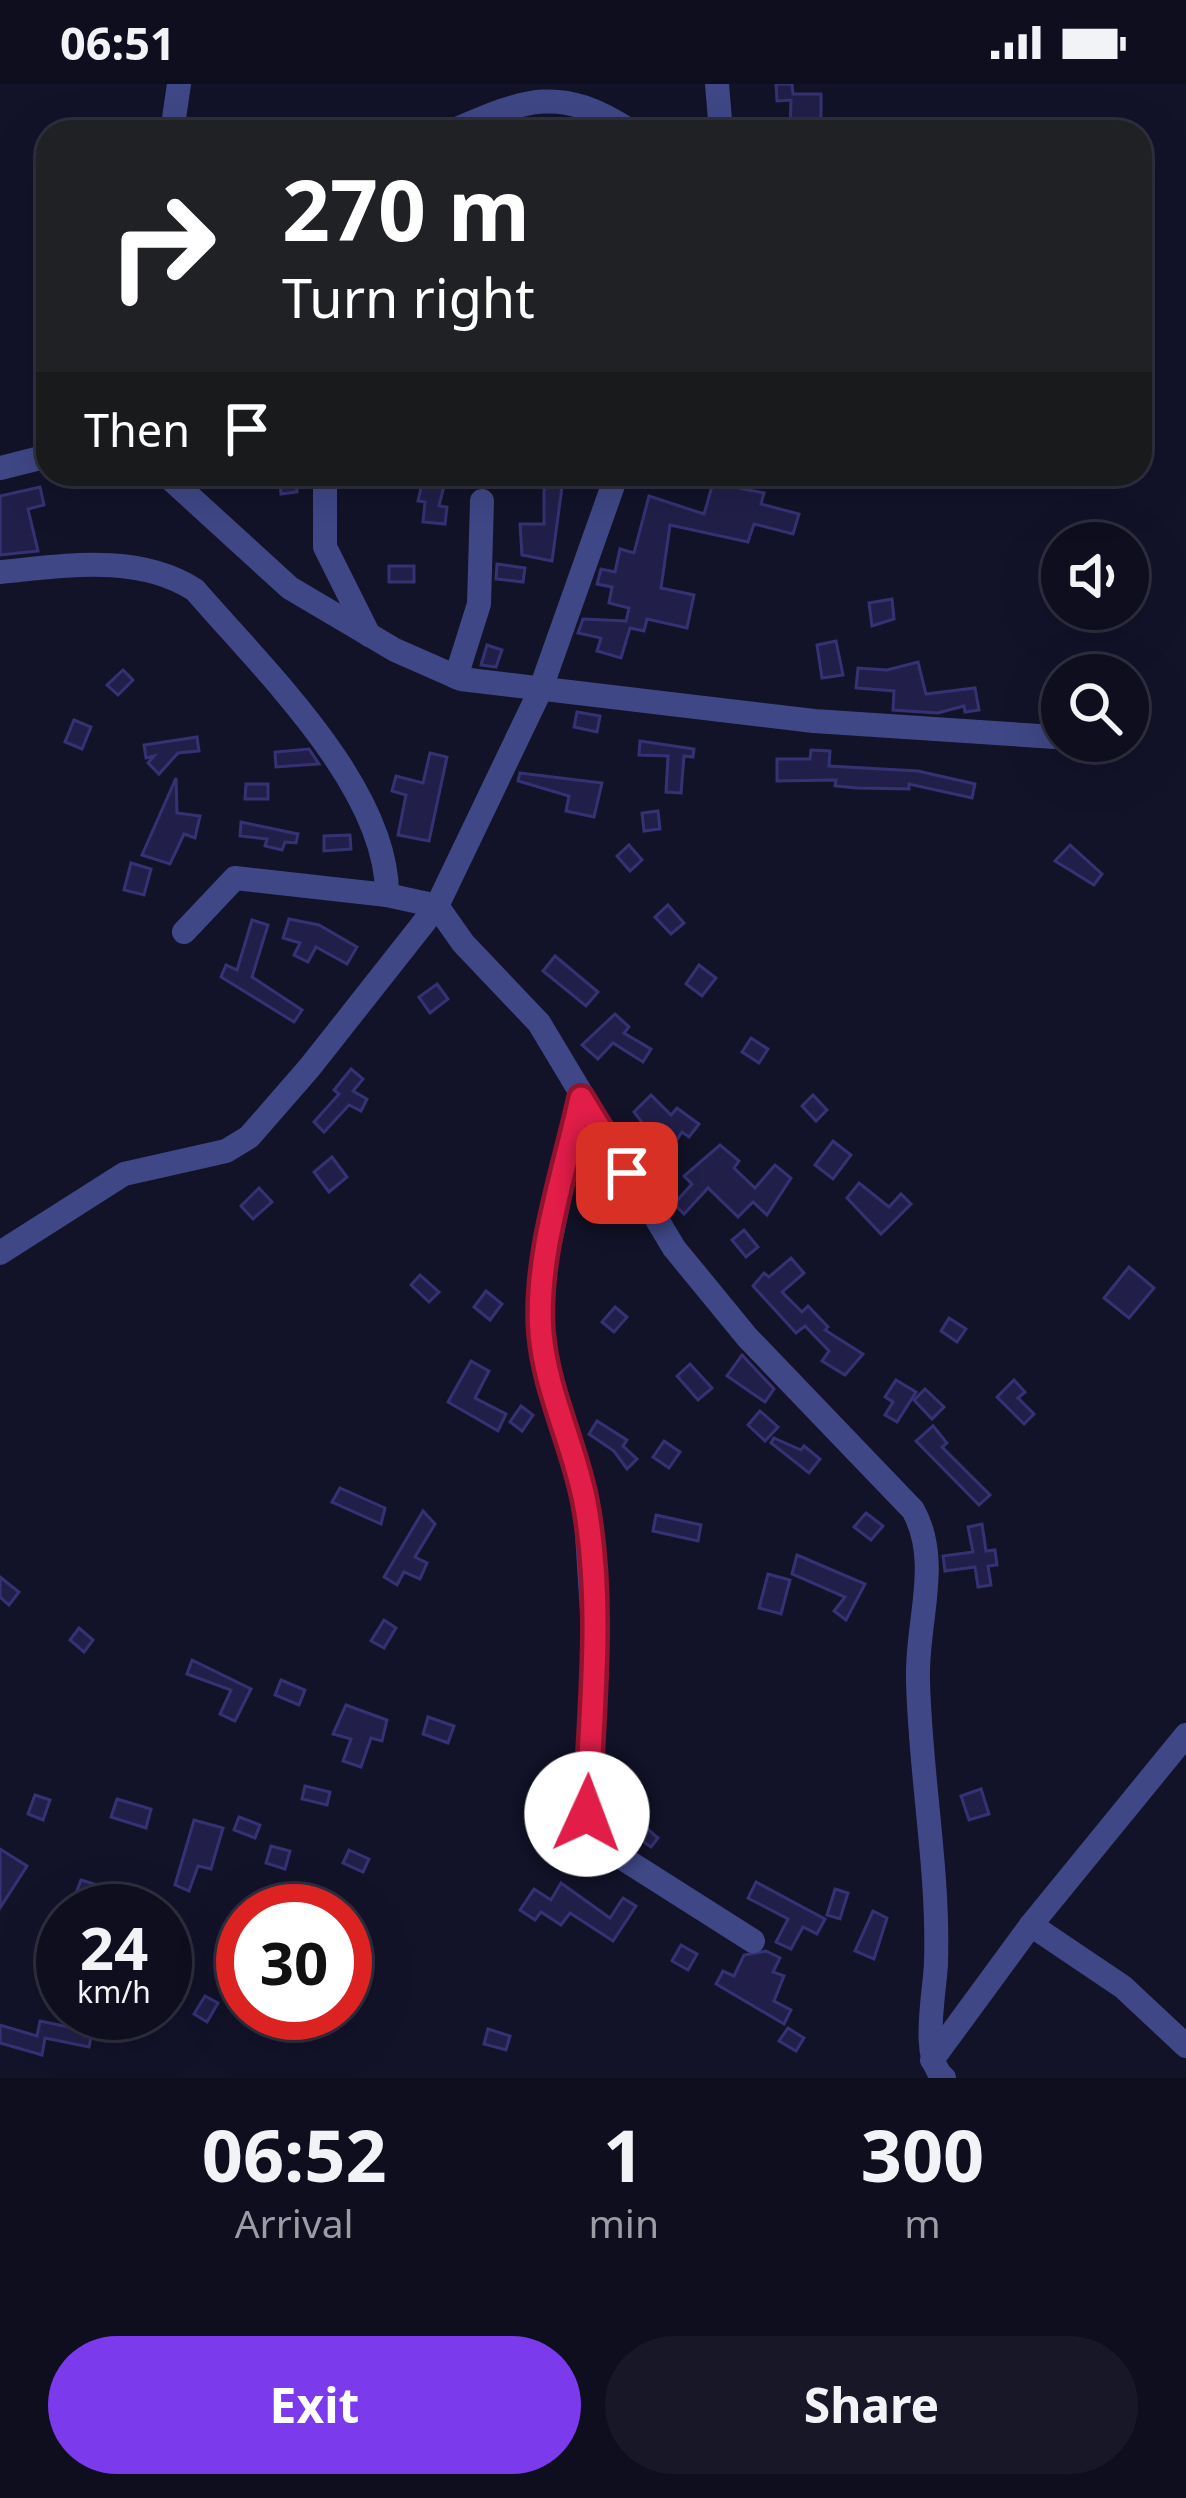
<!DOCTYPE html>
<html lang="en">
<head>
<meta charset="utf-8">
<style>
  body { margin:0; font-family:"Noto Sans",sans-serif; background:#171728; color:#f1f3f6; height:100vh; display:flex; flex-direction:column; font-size:45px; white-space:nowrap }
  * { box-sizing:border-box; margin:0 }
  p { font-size:39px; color:#9b9ca4 }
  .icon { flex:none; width:66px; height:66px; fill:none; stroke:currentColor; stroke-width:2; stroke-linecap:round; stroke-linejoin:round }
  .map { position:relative; height:1994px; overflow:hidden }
  .drawer { display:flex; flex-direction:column; background:#0e0e1f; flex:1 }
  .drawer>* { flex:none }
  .top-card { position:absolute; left:36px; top:36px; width:1116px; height:366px; border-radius:36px; box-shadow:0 12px 48px #0002,0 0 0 3px #2e2e3d; background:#202124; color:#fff; overflow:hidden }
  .buttons { position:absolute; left:1041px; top:438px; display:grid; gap:24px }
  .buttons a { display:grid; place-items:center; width:108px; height:108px; border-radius:50%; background:#0e0e1f; box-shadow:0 12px 48px #0002,0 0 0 3px #2e2e3d; font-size:60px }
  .speed { position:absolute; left:36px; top:1800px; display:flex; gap:24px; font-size:60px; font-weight:700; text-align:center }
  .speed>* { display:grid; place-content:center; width:156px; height:156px; border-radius:50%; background:#0e0e1f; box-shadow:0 12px 48px #0002,0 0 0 3px #2e2e3d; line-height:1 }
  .speed small { font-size:30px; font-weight:400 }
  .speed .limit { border:18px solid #d22; background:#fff; color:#111 }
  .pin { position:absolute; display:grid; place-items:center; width:102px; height:102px; color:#fff; margin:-51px; border-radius:24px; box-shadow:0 6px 18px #0006 }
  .me { position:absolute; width:132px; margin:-66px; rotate:2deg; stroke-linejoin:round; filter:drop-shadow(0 0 9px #0008) }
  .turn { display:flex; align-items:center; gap:42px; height:252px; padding:0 48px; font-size:54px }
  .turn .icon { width:156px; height:156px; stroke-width:2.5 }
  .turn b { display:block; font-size:84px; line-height:102px }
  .then { display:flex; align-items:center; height:114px; padding:0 48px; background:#0003; gap:24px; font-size:45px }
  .eta { display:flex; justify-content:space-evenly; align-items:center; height:204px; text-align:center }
  .eta b { font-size:72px; font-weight:700; line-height:84px }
  .primary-button { display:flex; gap:24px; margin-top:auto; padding:24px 48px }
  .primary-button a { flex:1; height:138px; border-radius:72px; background:#7c3aed; color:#fff; font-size:48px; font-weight:700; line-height:138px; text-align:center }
  .primary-button a+a { background:#171728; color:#f1f3f6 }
  .status { display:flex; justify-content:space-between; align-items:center; height:84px; padding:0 60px; background:#0e0e1f; direction:ltr }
  .status svg { height:33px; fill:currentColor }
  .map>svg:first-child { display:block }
  .building { fill:#211f49; stroke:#353274; stroke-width:3 }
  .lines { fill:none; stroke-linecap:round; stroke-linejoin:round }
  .minor { stroke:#3f4786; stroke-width:24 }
  .route-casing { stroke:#92132f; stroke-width:30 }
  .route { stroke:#e11d48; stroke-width:21 }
</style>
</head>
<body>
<div class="status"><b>06:51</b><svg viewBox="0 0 49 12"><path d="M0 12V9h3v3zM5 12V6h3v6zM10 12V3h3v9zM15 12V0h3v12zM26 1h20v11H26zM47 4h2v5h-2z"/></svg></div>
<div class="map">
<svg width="1186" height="1994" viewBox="0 0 1186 1994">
  <rect width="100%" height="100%" fill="#121229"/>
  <g class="building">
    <path d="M776,0H792L793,10H821V48L790,45L791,16L777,17Z"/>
    <path d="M279,390H295L297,408L281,410Z"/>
    <path d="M424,390H447L439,422L447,423L445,440L423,438L425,418L418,417Z"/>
    <path d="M713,399L764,409L761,420L799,430L793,450L754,440L748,458L670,441L661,504L694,511L687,544L647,535L644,547L630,544L621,574L597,567L601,554L578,549L583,535L626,537L629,524L609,519L612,503L597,500L601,485L615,488L620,465L634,469L649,412L704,430Z"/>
    <path d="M40,403L44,421L28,425L38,467L0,471V412Z"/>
    <path d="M562,403L552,477L522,471L520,440H544V404Z"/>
    <path d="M497,480L525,484L523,498L496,495Z"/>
    <rect x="389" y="482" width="25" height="16"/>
    <path d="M892,515L894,535L872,542L869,519Z"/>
    <path d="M836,557L843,591L822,594L817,561Z"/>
    <path d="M487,561L502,566L496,583L481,581Z"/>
    <path d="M918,578L926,610L975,604L979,626L965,628L964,622L938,629L893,626L894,607L856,604L858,584L887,586Z"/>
    <path d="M123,586L133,596L118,611L107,601Z"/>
    <path d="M577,628L600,632L597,648L574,643Z"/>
    <path d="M74,636L91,643L82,665L65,658Z"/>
    <path d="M197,653L199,667L178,669L159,690L148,679L154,672L146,674L144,661Z"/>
    <path d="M640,657L694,665L693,673L684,672L681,709L666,708L668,672L639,671Z"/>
    <path d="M309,665L319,680L276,683L275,668Z"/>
    <path d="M811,666L830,667L829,682L918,687L975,700L972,714L909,700V705L857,704L835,702L836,696L777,697V675H810Z"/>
    <path d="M430,669L447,673L429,757L398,751L406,711L392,707L396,692L423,699Z"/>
    <path d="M520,689L602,699L594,733L566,727L569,712L518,697Z"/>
    <path d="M176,694L177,729L200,732L195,754L184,750L170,780L142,771Z"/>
    <path d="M246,700H268V715H245Z"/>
    <path d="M658,727L660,745L644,747L642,729Z"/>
    <path d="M241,738L298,750L296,759L285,758L282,766L265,762L267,755L240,752Z"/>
    <path d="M350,751L351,765L324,767V752Z"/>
    <path d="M629,761L642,776L630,787L617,772Z"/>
    <path d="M1070,761L1102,790L1094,801L1055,777Z"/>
    <path d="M131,779L151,785L144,811L124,806Z"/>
    <path d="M668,821L684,839L671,850L655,833Z"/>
    <path d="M289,835L319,841L357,863L347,880L316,863L308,878L294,871L300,859L283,854Z"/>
    <path d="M252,836L268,841L252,893L302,926L294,938L221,893L226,881L237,886Z"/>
    <path d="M555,872L598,908L586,922L543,887Z"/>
    <path d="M699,881L716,894L702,912L686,900Z"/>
    <path d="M437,900L448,915L430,929L419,913Z"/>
    <path d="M615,930L629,943L624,949L651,965L643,978L613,959L598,975L582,961Z"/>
    <path d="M751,954L768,965L759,979L742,968Z"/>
    <path d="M351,985L363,995L353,1007L367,1015L361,1027L349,1021L324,1048L314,1038L339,1010L334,1006Z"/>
    <path d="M651,1011L671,1031L677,1024L699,1040L689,1053L682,1048L674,1060L643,1040L634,1028Z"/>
    <path d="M813,1011L827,1026L816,1037L802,1022Z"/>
    <path d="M833,1057L851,1071L833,1095L815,1081Z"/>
    <path d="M720,1061L739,1077L734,1084L755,1104L775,1081L791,1094L767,1131L753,1118L738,1133L708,1104L684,1130L674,1120L692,1100L684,1092Z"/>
    <path d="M332,1073L347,1093L329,1108L314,1088Z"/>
    <path d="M859,1099L889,1123L901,1110L911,1120L881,1150L847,1114Z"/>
    <path d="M259,1104L272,1118L253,1135L241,1122Z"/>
    <path d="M744,1146L758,1163L746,1173L732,1156Z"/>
    <path d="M791,1174L804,1189L782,1208L802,1228L808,1222L828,1243L825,1246L863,1270L845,1291L822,1277L829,1267L805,1242L796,1249L753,1202L764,1189L769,1193Z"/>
    <path d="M1129,1183L1154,1204L1129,1234L1104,1214Z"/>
    <path d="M420,1191L439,1208L429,1218L411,1201Z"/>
    <path d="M486,1207L502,1220L490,1236L474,1223Z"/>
    <path d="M615,1223L627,1233L614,1248L602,1238Z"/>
    <path d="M949,1234L966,1245L957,1258L941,1247Z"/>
    <path d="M742,1271L774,1305L765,1318L727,1292Z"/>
    <path d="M471,1277L489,1287L475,1314L506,1330L498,1347L448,1318Z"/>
    <path d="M690,1280L712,1304L698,1316L677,1292Z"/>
    <path d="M896,1296L916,1308L897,1338L885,1331L893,1318L885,1313Z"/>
    <path d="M1014,1296L1025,1308L1018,1314L1034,1330L1024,1340L997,1313Z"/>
    <path d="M925,1305L944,1323L932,1335L914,1316Z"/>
    <path d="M521,1322L533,1331L522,1347L510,1338Z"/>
    <path d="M760,1327L778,1343L765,1357L748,1341Z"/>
    <path d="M597,1337L627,1356L623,1362L637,1375L627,1385L614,1367L589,1350Z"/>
    <path d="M933,1342L947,1359L942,1363L990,1411L979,1421L916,1357Z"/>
    <path d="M774,1354L801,1366L804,1362L820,1375L809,1389L771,1359Z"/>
    <path d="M664,1357L680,1368L669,1384L653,1373Z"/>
    <path d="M340,1404L385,1424L381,1440L332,1418Z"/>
    <path d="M423,1427L435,1440L415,1473L427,1479L420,1495L404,1488L397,1501L384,1493Z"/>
    <path d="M866,1429L883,1442L871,1456L854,1443Z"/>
    <path d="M656,1431L701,1441L698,1457L653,1447Z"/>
    <path d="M982,1440L986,1467L995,1466L997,1481L988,1482L991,1501L978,1503L975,1483L945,1487L943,1472L973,1468L968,1443Z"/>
    <path d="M797,1471L865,1500L846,1536L834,1527L845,1513L792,1490Z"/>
    <path d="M768,1490L790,1496L781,1530L759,1524Z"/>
    <path d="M0,1493L19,1508L9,1521L0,1513Z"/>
    <path d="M384,1536L396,1544L384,1564L371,1557Z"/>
    <path d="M79,1544L93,1556L84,1568L70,1556Z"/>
    <path d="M192,1576L251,1605L235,1637L220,1630L231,1606L187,1590Z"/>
    <path d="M281,1596L305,1606L299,1621L275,1611Z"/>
    <path d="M346,1621L387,1636L382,1657L371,1654L361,1683L343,1677L351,1655L333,1650Z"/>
    <path d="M428,1633L454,1642L448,1659L423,1650Z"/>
    <path d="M305,1702L330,1708L327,1721L302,1715Z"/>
    <path d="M981,1705L989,1730L969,1736L961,1712Z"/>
    <path d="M35,1711L50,1716L43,1736L28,1730Z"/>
    <path d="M117,1715L151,1725L146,1744L111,1733Z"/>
    <path d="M631,1717L644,1726L637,1736L658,1754L651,1763L641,1756L635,1763L623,1755L629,1747L616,1738Z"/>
    <path d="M239,1733L260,1741L255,1754L234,1746Z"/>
    <path d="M194,1736L223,1744L211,1785L198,1782L189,1807L175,1801Z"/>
    <path d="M271,1762L290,1767L285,1785L266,1779Z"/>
    <path d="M0,1765L27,1782L0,1824Z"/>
    <path d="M349,1766L369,1775L363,1788L343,1779Z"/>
    <path d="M81,1796L136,1813L135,1819L154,1827H113L76,1809Z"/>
    <path d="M756,1798L825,1835L817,1850L803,1843L791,1865L776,1858L788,1835L748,1814Z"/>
    <path d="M561,1799L610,1834L623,1814L636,1822L613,1857L570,1829L561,1841L541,1828L535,1836L520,1826L534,1805L551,1816Z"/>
    <path d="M835,1805L848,1809L840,1835L827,1831Z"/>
    <path d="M873,1827L887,1834L874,1875L855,1867Z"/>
    <path d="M681,1861L697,1870L688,1886L672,1877Z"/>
    <path d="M766,1867L780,1874L773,1888L784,1892L774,1917L791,1926L784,1940L716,1900L723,1887L734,1892L744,1871Z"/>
    <path d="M205,1912L218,1919L207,1938L194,1930Z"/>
    <path d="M40,1937L92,1948L89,1963L45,1954L42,1971L0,1959V1941L37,1952Z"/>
    <path d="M788,1944L804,1954L796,1967L779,1957Z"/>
    <path d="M488,1945L510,1952L506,1966L484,1960Z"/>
  </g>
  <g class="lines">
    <g class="minor">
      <path d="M717,0L721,48"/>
      <path d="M172,48L179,0"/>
      <path d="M450,48C526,15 559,0 632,48"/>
      <path d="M0,384L48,372"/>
      <path d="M165,390L290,504L395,566L461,595L814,637L1055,653"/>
      <path d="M325,390V463L369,551"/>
      <path d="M0,488C64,482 138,469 195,506C261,583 388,703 387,811"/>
      <path d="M456,593L479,520L482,417"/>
      <path d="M184,848L235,794L387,811L437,822L463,859L539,939L674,1164L747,1253L913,1426C942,1478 916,1538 918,1596C920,1690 939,1784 936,1879C935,1908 920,1975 944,1994"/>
      <path d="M581,1014L541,1200V1247L548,1293L585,1419L594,1559L588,1731L605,1763L753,1857"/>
      <path d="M0,1169L124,1090L226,1067L249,1053L310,983L437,822L540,607L617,390"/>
      <path d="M1031,1841L1123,1903L1186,1962"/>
      <path d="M932,1976L1031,1841L1186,1651"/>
    </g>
  </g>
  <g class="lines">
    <defs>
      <path id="route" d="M587,1730C591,1629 604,1519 585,1418C574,1360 546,1308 541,1249C535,1172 565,1088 581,1014L627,1089"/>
    </defs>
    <use href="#route" class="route-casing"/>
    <use href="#route" class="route"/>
  </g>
</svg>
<div class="buttons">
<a><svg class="icon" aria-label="sound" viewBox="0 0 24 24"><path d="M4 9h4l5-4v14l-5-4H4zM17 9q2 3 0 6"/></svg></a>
<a><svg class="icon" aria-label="search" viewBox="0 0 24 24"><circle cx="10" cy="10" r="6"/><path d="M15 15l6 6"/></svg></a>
</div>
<div class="speed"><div>24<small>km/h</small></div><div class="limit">30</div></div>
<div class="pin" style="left:627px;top:1089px;background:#d93025"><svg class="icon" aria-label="arrive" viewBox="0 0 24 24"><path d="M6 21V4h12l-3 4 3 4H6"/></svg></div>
<svg class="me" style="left:587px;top:1730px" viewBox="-20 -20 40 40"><circle r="19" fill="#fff"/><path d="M0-13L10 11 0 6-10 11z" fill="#e11d48"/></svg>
<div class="top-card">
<div class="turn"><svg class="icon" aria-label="right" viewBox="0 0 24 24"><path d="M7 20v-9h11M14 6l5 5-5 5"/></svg><div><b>270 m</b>Turn right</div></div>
<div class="then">Then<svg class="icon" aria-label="arrive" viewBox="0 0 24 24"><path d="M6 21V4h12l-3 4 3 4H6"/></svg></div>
</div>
</div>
<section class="drawer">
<div class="eta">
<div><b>06:52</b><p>Arrival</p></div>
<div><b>1</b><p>min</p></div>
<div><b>300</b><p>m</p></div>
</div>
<div class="primary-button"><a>Exit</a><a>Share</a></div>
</section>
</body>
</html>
